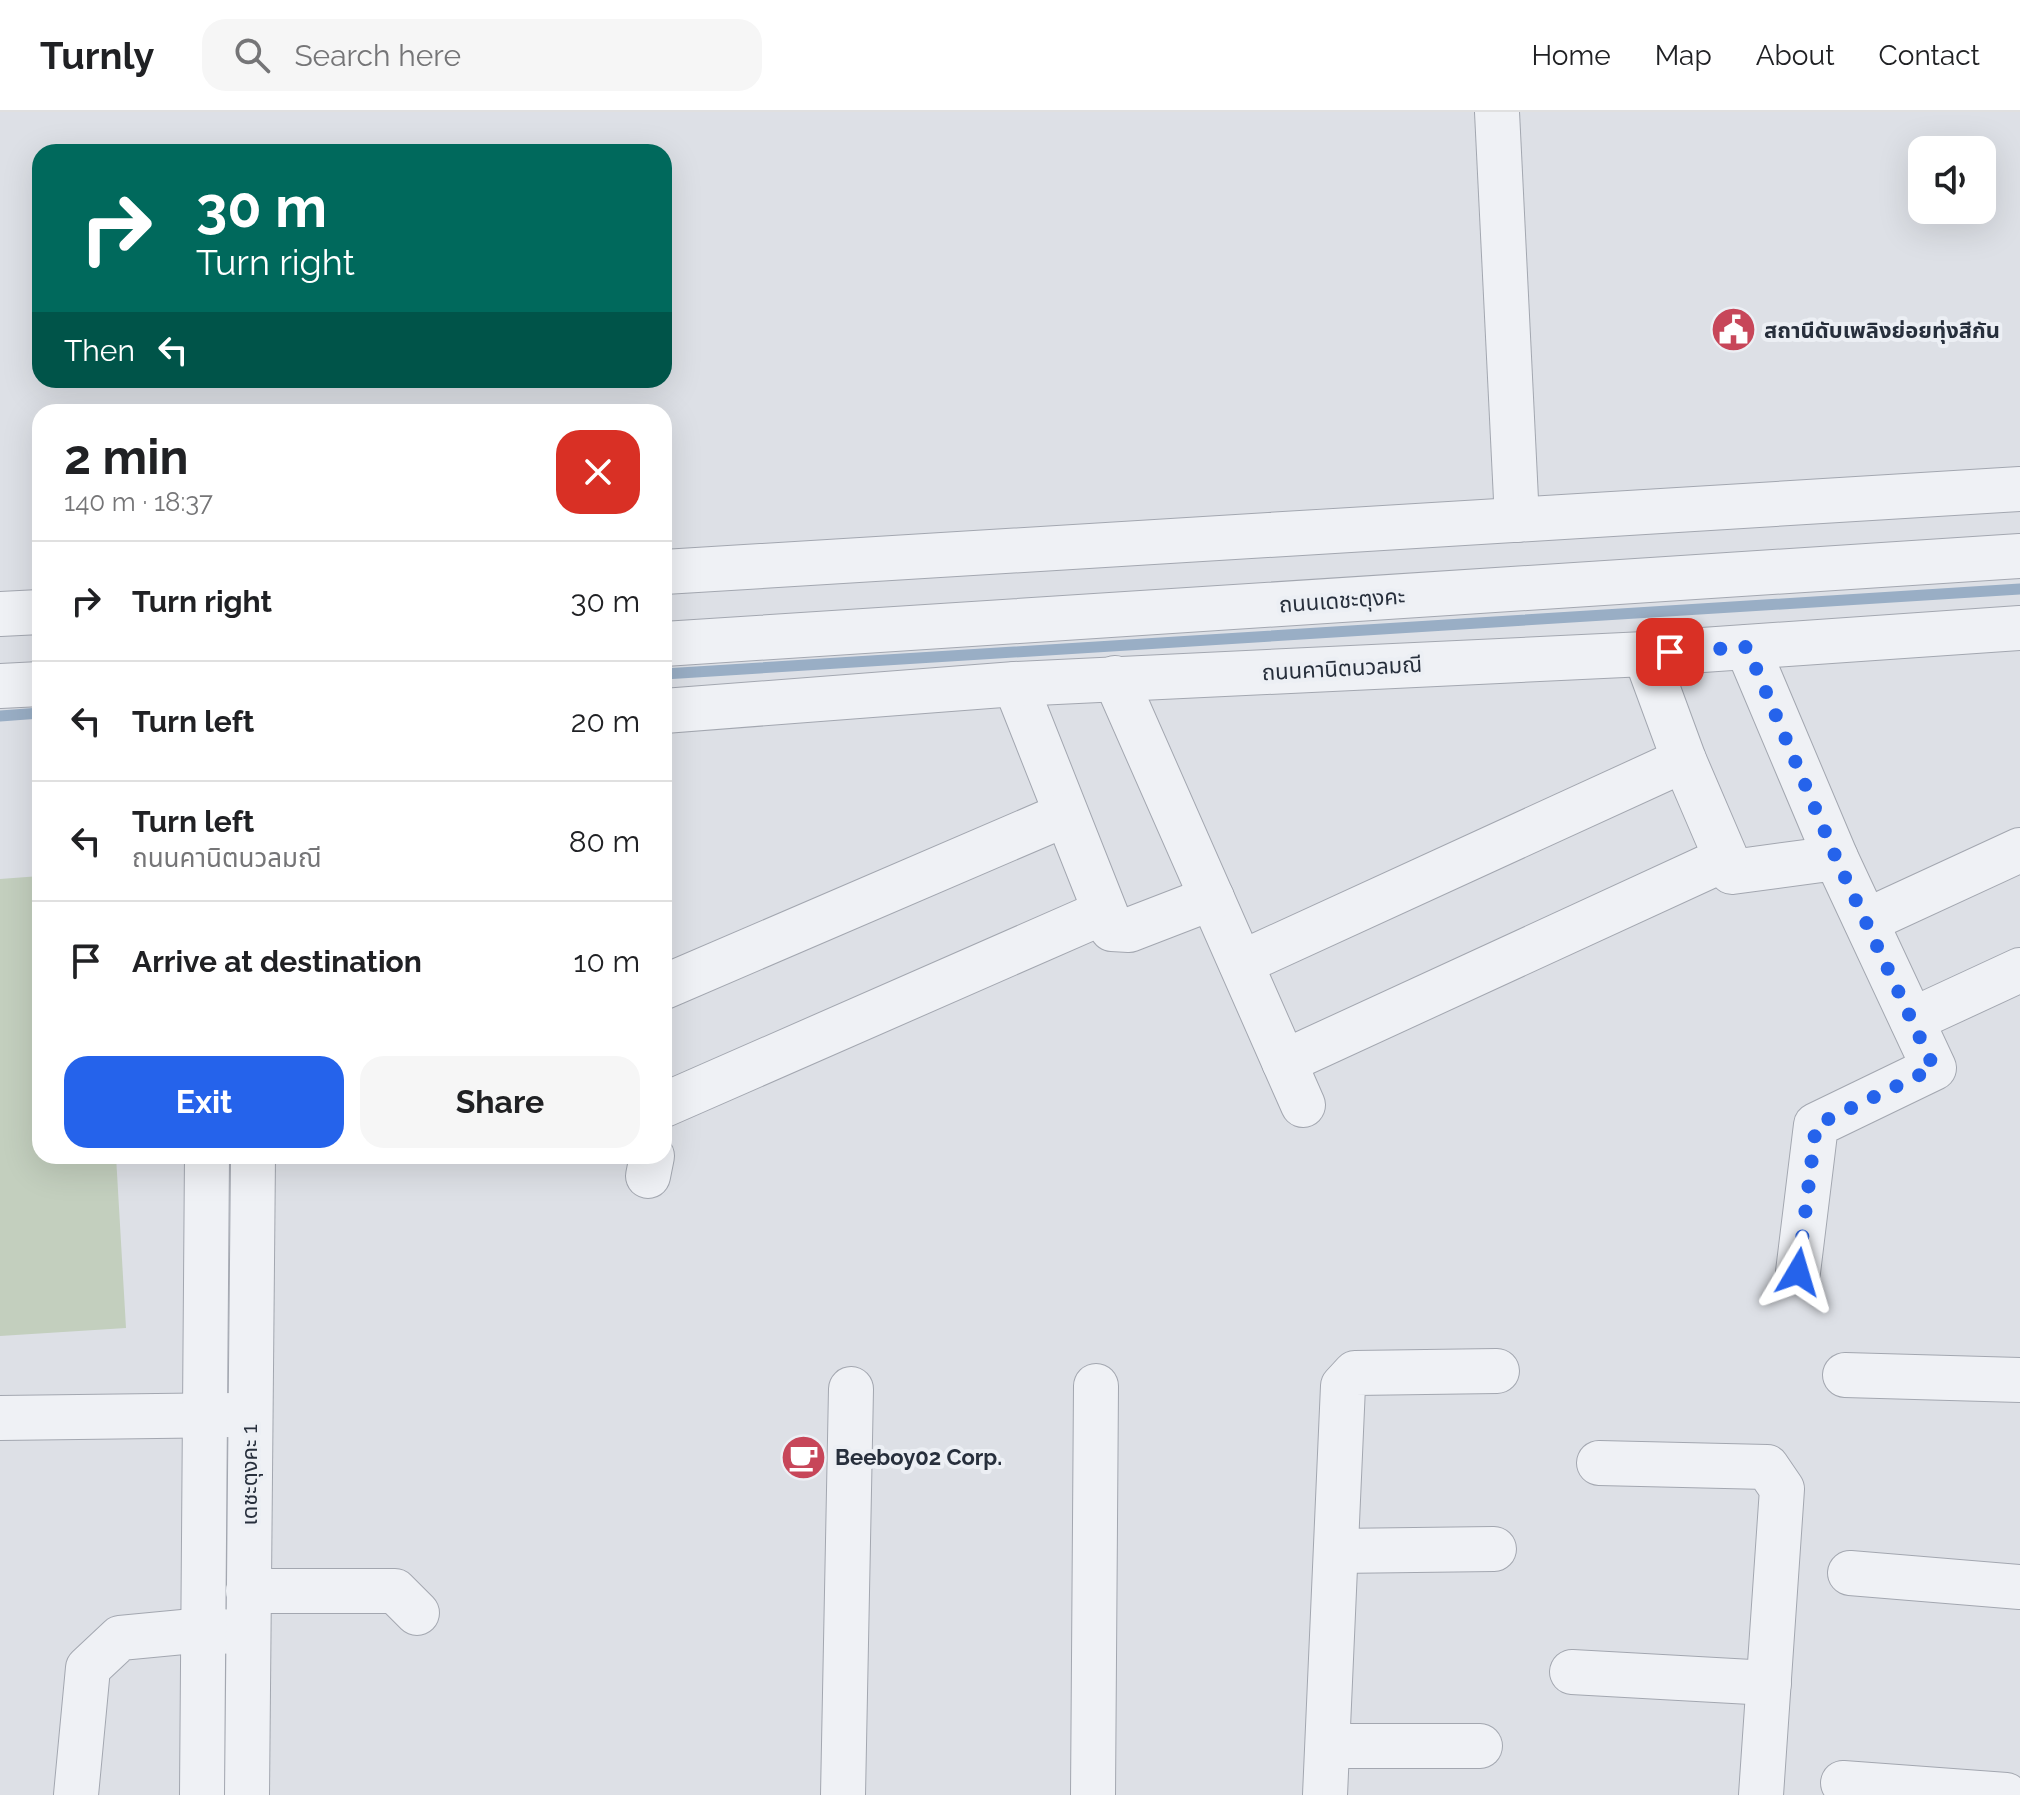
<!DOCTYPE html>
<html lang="en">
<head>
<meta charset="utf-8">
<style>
  body { margin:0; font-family:Raleway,"Noto Sans Thai",sans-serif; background:#f6f6f6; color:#202124; height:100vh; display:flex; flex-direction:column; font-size:30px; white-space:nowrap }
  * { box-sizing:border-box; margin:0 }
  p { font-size:26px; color:#757577 }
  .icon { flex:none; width:44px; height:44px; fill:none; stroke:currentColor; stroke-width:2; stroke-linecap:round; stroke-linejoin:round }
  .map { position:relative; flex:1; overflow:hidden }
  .sheet { position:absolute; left:32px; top:292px; width:640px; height:760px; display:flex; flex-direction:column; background:#fff; border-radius:24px; box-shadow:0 8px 32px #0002 }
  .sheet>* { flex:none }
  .guide { position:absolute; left:32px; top:32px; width:640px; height:244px; border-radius:24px; box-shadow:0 8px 32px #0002; background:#00695c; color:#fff; overflow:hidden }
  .tools { position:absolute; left:1908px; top:24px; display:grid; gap:16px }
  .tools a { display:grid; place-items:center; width:88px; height:88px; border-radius:16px; background:#fff; box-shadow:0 8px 32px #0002; font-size:40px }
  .pin { position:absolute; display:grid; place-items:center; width:68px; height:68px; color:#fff; margin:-34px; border-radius:16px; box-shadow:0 4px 12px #0006 }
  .me { position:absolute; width:88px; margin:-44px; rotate:7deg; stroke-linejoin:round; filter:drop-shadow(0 0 6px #0008) }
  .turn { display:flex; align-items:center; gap:28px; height:168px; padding:0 32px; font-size:36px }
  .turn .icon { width:104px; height:104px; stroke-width:2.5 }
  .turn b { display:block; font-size:56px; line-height:68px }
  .then { display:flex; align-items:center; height:76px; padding:0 32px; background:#0003; gap:16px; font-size:30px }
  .round { display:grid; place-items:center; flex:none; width:84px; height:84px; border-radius:24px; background:#f6f6f6 }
  .overview { display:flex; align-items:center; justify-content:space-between; height:136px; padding:0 32px }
  h1 { font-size:48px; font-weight:700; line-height:60px }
  .primary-button { display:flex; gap:16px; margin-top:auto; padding:16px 32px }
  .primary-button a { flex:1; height:92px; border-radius:24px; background:#2563eb; color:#fff; font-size:32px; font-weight:700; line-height:92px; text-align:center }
  .primary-button a+a { background:#f6f6f6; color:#202124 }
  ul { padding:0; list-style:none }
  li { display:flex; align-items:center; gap:24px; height:120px; padding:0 32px; border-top:2px solid #e0e0e0 }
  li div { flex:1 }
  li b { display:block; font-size:30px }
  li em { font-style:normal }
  header { display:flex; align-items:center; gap:48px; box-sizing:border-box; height:112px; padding:0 40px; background:#fff; border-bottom:2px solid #e0e0e0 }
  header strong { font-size:38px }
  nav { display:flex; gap:44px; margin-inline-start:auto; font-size:28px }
  .search { width:560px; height:72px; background:#f6f6f6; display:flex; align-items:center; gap:20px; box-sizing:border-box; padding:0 28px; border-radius:24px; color:#757577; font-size:30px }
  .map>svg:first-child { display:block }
  .garden { fill:#c3cfbe }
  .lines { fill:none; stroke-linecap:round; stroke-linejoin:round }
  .stream { stroke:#99aec5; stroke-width:11 }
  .minor-casing { stroke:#a3a7b0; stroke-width:46 }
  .minor { stroke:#eff1f5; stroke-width:44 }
  .route { stroke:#2563eb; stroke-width:14; stroke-dasharray:0 25.2 }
  .labels { text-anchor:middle; stroke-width:8; stroke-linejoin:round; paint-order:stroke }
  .poi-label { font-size:22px; font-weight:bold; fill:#272f3c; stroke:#eceff4; text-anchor:start }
  .street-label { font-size:22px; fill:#272f3c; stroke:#eceff4 }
</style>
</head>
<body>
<header>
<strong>Turnly</strong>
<div class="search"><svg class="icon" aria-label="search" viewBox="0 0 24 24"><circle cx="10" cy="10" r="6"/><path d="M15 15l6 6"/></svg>Search here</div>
<nav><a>Home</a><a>Map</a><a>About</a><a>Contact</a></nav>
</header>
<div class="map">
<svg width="2020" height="1683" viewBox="0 0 2020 1683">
  <rect width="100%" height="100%" fill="#dde0e6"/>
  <path class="garden" d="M40,764V1044H116L126,1216L0,1224V767Z"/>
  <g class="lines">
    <g class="stream">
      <path d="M664,562L2020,477"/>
      <path d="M0,604L40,601"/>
    </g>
    <defs>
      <g id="minor">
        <path d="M1497,0L1517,408"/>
        <path d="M664,460L2020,377"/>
        <path d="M0,502L40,500"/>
        <path d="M664,532L2020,444"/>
        <path d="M1747,535L1836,746"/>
        <path d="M1645,542L1684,648L1732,760L1836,746L1934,956L1816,1013L1798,1160"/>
        <path d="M1115,566L1303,993"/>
        <path d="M1015,572L1112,817L1129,818L1212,786"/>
        <path d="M0,574L40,572"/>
        <path d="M664,599L1015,572L1645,542L2020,516"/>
        <path d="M1866,809L2020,738"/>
        <path d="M1241,851L1684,648"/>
        <path d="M664,875L1064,703"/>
        <path d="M1912,908L2020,858"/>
        <path d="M1284,950L1725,747"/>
        <path d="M664,993L1104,800"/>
        <path d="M648,1064L652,1044"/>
        <path d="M1845,1263L2020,1268"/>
        <path d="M0,1306L235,1303"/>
        <path d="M1599,1351L1767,1355L1782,1377L1761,1683"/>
        <path d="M1336,1439L1494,1437"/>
        <path d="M1850,1461L2020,1475"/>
        <path d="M248,1479H395L417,1501"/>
        <path d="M1572,1560L1769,1571"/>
        <path d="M1328,1634H1480"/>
        <path d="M1843,1671L2006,1683"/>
        <path d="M76,1683L88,1556L120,1526L204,1518L233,1520"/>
        <path d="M202,1683L207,1044"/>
        <path d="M247,1683L253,1044"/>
        <path d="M843,1683L851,1277"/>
        <path d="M1093,1683L1096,1274"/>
        <path d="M1325,1683L1343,1274L1355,1261L1497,1259"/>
      </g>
    </defs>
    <use href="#minor" class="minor-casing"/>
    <use href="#minor" class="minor"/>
  </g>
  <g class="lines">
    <path class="route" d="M1670,540L1747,535L1836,746L1934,956L1816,1013L1798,1160"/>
  </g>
  <defs>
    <symbol id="civic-disc" viewBox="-11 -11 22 22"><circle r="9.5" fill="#c74659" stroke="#eceff4"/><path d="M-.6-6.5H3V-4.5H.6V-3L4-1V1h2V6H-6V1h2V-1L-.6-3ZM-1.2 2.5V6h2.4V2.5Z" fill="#fff"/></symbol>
    <symbol id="cafe-disc" viewBox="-11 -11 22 22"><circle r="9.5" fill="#c74659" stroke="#eceff4"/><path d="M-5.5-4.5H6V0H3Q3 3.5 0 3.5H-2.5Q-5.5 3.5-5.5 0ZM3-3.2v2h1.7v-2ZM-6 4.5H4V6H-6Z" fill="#fff"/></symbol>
  </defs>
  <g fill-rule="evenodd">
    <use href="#civic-disc" x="1708" y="192" width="51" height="51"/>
    <use href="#cafe-disc" x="778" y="1320" width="51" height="51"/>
  </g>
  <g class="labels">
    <g class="poi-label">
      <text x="1764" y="226">สถานีดับเพลิงย่อยทุ่งสีกัน</text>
      <text x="835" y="1353">Beeboy02 Corp.</text>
    </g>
    <g class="street-label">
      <text transform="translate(1342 488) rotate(-4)" y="8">ถนนเดชะตุงคะ</text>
      <text transform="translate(1342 556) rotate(-3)" y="8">ถนนคานิตนวลมณี</text>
      <text transform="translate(249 1363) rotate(-90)" y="8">เดชะตุงคะ 1</text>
    </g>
  </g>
</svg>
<div class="tools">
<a><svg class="icon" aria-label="sound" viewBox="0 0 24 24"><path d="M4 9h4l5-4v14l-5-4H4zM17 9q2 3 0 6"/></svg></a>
</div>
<div class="pin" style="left:1670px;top:540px;background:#d93025"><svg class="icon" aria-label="arrive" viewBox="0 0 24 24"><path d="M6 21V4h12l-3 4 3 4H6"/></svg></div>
<svg class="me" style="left:1798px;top:1160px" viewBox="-20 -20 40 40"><path d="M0-17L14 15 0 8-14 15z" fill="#2563eb" stroke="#fff" stroke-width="4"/></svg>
<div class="guide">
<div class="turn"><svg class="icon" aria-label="right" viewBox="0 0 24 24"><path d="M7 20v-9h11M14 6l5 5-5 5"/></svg><div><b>30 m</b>Turn right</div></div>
<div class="then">Then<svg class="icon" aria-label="left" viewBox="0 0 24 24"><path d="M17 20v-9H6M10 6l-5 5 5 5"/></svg></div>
</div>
<section class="sheet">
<div class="overview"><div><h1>2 min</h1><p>140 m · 18:37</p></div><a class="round" style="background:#d93025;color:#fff"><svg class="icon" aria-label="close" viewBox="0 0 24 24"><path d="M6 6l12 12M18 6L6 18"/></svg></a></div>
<ul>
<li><svg class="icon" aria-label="right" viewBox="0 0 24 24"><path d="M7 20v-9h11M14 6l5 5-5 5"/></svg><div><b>Turn right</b></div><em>30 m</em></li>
<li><svg class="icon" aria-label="left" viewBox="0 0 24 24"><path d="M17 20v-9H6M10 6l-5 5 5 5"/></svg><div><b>Turn left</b></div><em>20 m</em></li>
<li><svg class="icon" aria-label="left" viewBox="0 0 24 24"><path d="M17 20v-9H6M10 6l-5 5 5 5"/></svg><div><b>Turn left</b><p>ถนนคานิตนวลมณี</p></div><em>80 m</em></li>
<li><svg class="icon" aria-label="arrive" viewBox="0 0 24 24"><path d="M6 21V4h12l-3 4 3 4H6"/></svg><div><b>Arrive at destination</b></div><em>10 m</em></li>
</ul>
<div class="primary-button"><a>Exit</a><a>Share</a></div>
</section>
</div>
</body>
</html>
